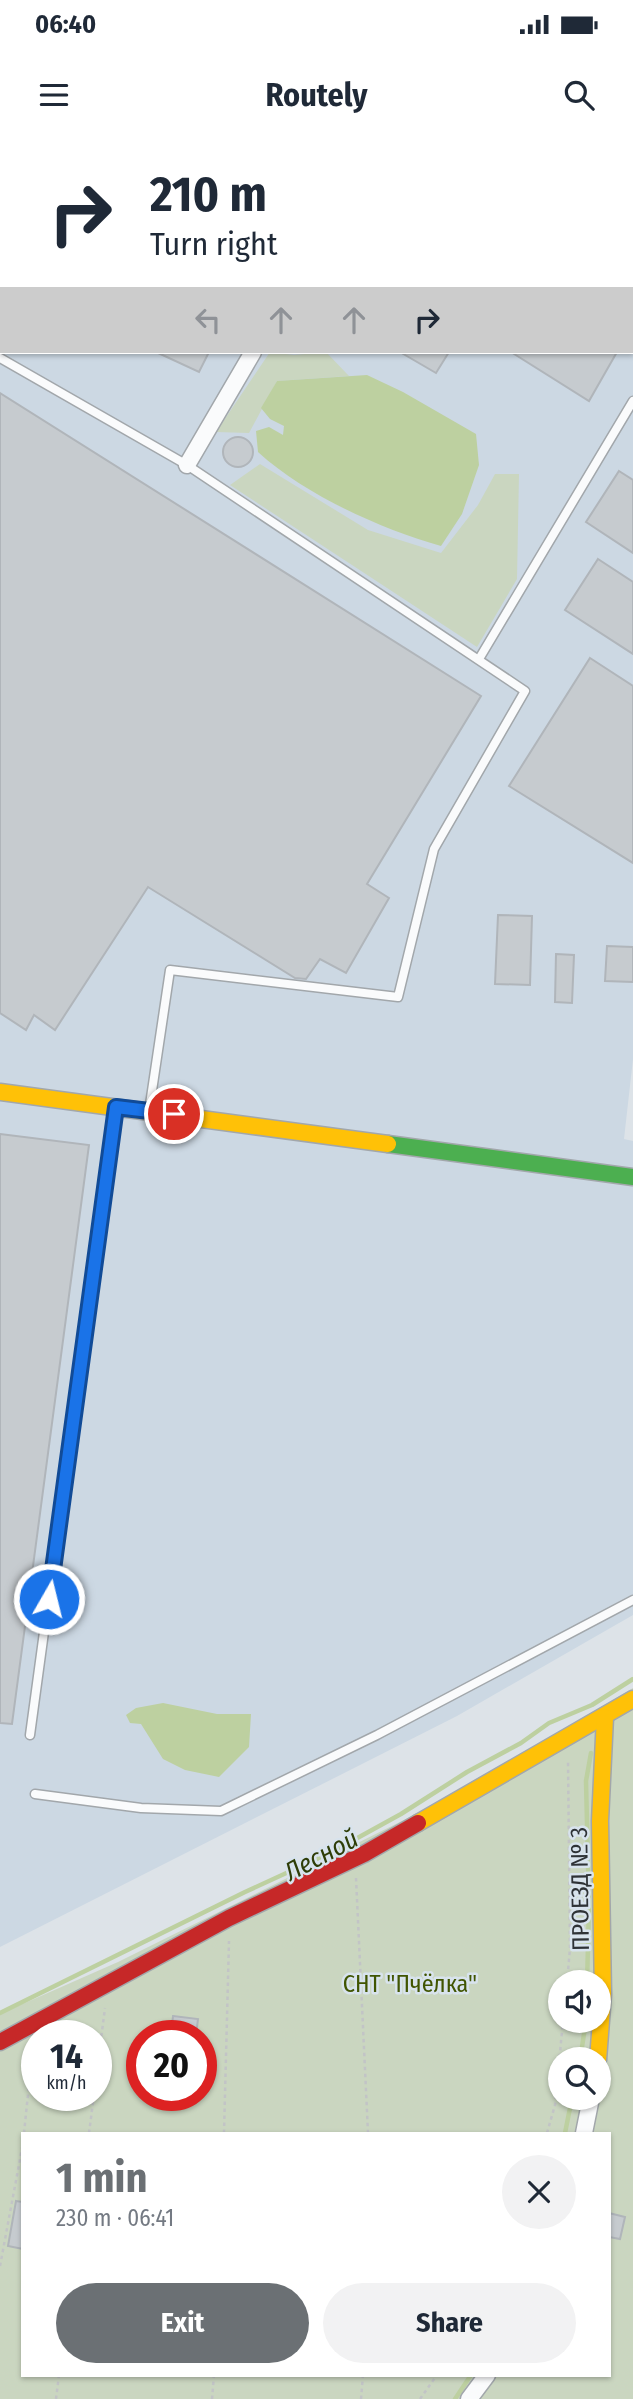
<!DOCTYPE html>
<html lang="en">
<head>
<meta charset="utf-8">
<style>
  body { margin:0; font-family:"Fira Sans Condensed",sans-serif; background:#f2f2f3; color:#1f2937; height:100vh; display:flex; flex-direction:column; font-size:26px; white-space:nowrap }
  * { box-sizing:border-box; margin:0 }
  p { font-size:23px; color:#747a83 }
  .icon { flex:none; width:38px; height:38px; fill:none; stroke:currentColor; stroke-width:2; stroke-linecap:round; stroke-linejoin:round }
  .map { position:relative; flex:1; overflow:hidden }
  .drawer { position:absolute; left:21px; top:1992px; width:590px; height:245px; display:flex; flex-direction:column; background:#fff; border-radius:0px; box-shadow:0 2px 5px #0004 }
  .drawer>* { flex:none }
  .top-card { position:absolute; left:0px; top:0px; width:634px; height:214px; box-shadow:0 2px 5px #0004; background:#fff; color:#1f2937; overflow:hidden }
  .buttons { position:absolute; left:548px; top:1830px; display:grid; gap:14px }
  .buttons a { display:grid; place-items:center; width:63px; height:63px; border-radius:50%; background:#fff; box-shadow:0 2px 5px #0004; font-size:35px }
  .speed { position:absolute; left:21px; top:1880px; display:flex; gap:14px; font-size:35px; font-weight:700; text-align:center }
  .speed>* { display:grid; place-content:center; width:91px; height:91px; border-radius:50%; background:#fff; box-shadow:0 2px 5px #0004; line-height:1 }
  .speed small { font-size:18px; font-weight:400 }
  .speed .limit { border:10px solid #d22; background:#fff; color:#111 }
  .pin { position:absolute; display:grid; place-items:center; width:60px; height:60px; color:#fff; margin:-30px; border:4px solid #fff; border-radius:50%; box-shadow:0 2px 7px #0007 }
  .me { position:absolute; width:77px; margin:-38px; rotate:8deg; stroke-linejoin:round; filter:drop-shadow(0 0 5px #0008) }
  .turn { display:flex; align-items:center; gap:24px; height:147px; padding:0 35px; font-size:32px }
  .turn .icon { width:91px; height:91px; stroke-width:2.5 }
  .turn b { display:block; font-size:49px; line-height:60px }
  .lanes { display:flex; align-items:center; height:66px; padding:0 35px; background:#0003; justify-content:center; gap:35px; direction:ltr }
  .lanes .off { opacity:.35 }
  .round { display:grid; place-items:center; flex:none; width:74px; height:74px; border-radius:37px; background:#f2f2f3 }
  .headline { display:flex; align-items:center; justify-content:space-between; height:119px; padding:0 35px }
  h1 { font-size:42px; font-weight:700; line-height:52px; color:#6b7074 }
  .primary-button { display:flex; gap:14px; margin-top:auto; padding:14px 35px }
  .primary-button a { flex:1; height:80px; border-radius:42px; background:#6b7074; color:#fff; font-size:28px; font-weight:700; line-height:80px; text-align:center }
  .primary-button a+a { background:#f2f2f3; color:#1f2937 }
  .status { display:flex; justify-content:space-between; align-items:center; height:49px; padding:0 35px; background:#fff; direction:ltr }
  .status svg { height:19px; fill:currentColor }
  header { display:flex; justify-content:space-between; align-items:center; height:91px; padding:0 35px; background:#fff; font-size:32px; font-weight:700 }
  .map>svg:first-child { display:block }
  .built { fill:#ccd8e3 }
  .green { fill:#cad6c0; fill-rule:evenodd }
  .water { fill:#bdd0a0 }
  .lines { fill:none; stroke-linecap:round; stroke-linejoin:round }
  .stream { stroke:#bdd0a0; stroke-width:4.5 }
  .building { fill:#c6cbcf; stroke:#b0b5ba; stroke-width:2 }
  .lane-casing { stroke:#a2a7ab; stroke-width:11 }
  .street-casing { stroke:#a2a7ab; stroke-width:19 }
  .fast-casing { stroke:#a2a7ab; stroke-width:19 }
  .slow-casing { stroke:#a2a7ab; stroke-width:19 }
  .jam-casing { stroke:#a2a7ab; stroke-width:19 }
  .path { stroke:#c2c4c6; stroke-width:2.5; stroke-dasharray:3.5 3.5; stroke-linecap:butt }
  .lane { stroke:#fafbfc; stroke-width:8 }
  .street { stroke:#fafbfc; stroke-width:16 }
  .fast { stroke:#4caf50; stroke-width:16 }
  .slow { stroke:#ffc107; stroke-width:16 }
  .jam { stroke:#c62828; stroke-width:16 }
  .route-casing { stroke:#114b97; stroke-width:18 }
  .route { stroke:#1a73e8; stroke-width:12 }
  .labels { text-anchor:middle; stroke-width:5; stroke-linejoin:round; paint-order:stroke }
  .street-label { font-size:24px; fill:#2e3236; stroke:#d8e3ed }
  .park-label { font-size:24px; fill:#405502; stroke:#d8e3ed }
  .water-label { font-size:26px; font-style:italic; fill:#2e3d07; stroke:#d8e3ed }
</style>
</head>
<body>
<div class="status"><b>06:40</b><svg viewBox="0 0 49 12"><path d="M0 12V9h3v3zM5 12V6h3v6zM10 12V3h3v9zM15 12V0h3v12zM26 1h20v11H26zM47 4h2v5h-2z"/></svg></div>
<header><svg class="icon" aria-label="menu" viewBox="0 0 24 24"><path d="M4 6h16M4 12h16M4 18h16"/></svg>Routely<svg class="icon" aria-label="search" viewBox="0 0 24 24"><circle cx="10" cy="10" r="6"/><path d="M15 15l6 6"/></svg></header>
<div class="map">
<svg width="633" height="2259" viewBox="0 0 633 2259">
  <rect width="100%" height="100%" fill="#dde3e8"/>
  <path class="built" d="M0,0L478,2H2V212H632L633,96V919L624,999L633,1001V1475L457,1576L0,1807Z"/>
  <g class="green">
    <path d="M270,212L294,215L326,212L349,236L277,241L249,293L216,292Z"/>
    <path d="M260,324L368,390L441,413L478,365L495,334H519L517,439L477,507L230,345Z"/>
    <path d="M633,1548V2259H0V1874L118,1822L442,1661ZM560,1843H598V1881H560ZM37,1895H96V1955H37ZM142,1895H201V1955H142ZM560,1920H598V1958H560ZM23,1993H609V2235H23Z"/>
  </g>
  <g class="water">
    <path d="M367,235L403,252L476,294L479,325L462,374L441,406C381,389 305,355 258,312L256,291L269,287L283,295L284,286L270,279L261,268L277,241Z"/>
    <path d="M163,1563L217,1574H251L249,1607L219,1637L185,1630L163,1619L141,1584L130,1583L126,1575L136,1568Z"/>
  </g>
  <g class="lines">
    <g class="stream">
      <path d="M587,1843L589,1767L586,1641L591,1613"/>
      <path d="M0,1873L245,1752L332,1712L401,1674L467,1632L521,1603L549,1583L592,1565L633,1539"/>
      <path d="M580,1920L586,1881"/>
      <path d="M565,1993L572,1958"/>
      <path d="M455,2259L471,2235"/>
    </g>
  </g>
  <g class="building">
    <path d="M156,212H209L199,232Z"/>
    <path d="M400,212H449L436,233Z"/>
    <path d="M511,212H617L589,261Z"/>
    <path d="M0,253L481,556L367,744L389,758L346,833L320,819L306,839L295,838L148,747L55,890L34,875L26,890L0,873Z"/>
    <circle cx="238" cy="312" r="15"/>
    <path d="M619,331L633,340V413L586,382Z"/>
    <path d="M598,419L633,442V514L565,470Z"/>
    <path d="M590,518L633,546V723L509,646Z"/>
    <path d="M498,775L532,776L530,845L495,844Z"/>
    <path d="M607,806L633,807V842L605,841Z"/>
    <path d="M556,814L574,815L572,863L555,862Z"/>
    <path d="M0,994L89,1005L12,1584L0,1583Z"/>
    <path d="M173,1876L198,1879L196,1895H171Z"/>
    <path d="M16,2061L23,2062V2109L8,2106Z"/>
    <path d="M609,2073L625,2077L620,2099L609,2097Z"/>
  </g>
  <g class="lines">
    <defs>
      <g id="lane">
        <path d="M0,218L187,325L525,551L434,709L398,857L170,830L149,971"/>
        <path d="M479,519L633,261"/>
        <path d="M30,1595L115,970"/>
        <path d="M35,1654L141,1668L221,1671L377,1595L633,1460"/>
      </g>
      <g id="street">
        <path d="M374,2L375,0"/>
        <path d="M187,325L253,212"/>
        <path d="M584,1993L591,1958"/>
        <path d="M469,2259L487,2235"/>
      </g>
      <g id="fast">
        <path d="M539,0L542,2"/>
        <path d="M388,1004L633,1037"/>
      </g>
      <g id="slow">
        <path d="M632,56L633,57"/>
        <path d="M0,952L388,1004"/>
        <path d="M418,1683L633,1559"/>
        <path d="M598,1920L603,1854L600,1681L605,1577"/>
      </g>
      <path id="jam" d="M0,1902L229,1778L364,1714L418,1683"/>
    </defs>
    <use href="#lane" class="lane-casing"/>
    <use href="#street" class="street-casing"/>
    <use href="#fast" class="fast-casing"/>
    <use href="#slow" class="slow-casing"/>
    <use href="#jam" class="jam-casing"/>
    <g class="path">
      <path d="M356,1738L368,1993"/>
      <path d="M567,1843L570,1808L568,1620"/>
      <path d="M96,1938L105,1868"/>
      <path d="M24,1993L33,1906"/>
      <path d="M89,1993L94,1955"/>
      <path d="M224,1993L229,1801"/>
      <path d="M547,1993L555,1965L563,1881"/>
      <path d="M0,2126L23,2003"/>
      <path d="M56,2259L59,2235"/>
      <path d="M212,2259L214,2235"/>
      <path d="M361,2259L363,2235"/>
      <path d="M420,2259L437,2235"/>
    </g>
    <use href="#lane" class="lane"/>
    <use href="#street" class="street"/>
    <use href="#fast" class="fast"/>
    <use href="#slow" class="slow"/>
    <use href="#jam" class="jam"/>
  </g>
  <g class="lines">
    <defs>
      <path id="route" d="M49,1459L116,967L174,974"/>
    </defs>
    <use href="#route" class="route-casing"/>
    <use href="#route" class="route"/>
  </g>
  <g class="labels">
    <g class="street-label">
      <text transform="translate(580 1749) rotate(-91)" y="8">ПРОЕЗД № 3</text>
    </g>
    <g class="park-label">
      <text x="410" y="1852">СНТ "Пчёлка"</text>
    </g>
    <g class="water-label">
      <text transform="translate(321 1715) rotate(-28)" y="9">Лесной</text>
    </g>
  </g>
</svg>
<div class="buttons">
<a><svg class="icon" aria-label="sound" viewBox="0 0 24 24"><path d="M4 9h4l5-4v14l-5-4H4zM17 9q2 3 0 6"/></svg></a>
<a><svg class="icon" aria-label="search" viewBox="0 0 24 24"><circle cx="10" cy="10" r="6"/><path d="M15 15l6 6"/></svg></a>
</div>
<div class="speed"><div>14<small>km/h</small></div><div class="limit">20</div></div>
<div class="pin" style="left:174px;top:974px;background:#d93025"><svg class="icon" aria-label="arrive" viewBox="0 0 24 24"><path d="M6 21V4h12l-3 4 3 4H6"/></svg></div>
<svg class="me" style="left:49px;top:1459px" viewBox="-20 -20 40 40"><circle r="17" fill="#1a73e8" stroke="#fff" stroke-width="3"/><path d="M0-11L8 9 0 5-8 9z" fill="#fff"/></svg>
<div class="top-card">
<div class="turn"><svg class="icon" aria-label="right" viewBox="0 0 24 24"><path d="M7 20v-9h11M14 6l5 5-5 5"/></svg><div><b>210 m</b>Turn right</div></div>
<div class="lanes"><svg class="icon off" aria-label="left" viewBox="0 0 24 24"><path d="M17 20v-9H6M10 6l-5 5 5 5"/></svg><svg class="icon off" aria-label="ahead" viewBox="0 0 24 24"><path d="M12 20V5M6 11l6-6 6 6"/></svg><svg class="icon off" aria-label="ahead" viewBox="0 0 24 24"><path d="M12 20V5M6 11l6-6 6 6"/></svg><svg class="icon" aria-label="right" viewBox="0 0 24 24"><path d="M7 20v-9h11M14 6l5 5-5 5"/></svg></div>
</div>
<section class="drawer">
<div class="headline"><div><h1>1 min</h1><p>230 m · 06:41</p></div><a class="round"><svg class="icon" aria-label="close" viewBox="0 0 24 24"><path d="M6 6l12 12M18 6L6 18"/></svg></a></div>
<div class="primary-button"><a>Exit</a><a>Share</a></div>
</section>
</div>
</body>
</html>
